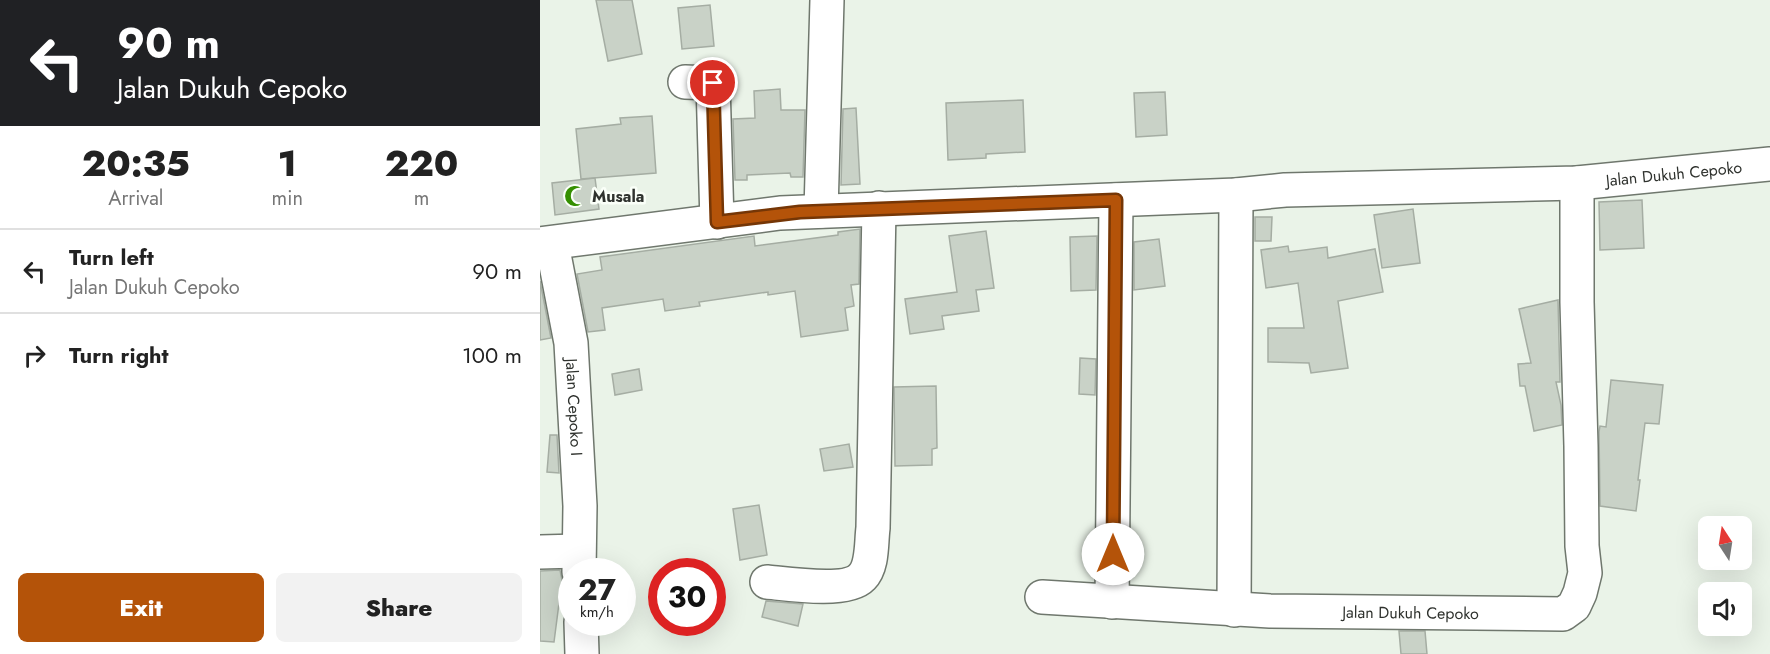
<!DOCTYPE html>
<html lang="en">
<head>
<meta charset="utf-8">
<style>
  body { margin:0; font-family:Jost,sans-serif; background:#f2f2f2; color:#222; height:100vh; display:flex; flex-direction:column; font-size:22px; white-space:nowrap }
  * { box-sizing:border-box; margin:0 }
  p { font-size:20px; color:#767676 }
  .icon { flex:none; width:33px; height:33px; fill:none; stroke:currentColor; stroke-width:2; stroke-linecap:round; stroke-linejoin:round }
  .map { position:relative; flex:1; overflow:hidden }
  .panel { display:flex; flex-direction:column; background:#fff; width:540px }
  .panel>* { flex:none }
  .guide { background:#202124; color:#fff; overflow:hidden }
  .needle { width:39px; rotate:348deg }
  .fabs { position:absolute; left:1158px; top:516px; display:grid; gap:12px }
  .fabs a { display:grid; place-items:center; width:54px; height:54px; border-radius:9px; background:#fff; box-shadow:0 6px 24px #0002; font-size:30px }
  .speed { position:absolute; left:18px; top:558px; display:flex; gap:12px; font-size:30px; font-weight:700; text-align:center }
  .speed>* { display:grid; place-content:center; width:78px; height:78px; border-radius:50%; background:#fff; box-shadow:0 6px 24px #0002; line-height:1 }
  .speed small { font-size:15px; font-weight:400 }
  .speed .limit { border:9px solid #d22; background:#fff; color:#111 }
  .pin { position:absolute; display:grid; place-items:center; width:51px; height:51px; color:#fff; margin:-26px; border:3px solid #fff; border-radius:50%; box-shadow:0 2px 6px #0007 }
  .me { position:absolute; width:66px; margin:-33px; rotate:0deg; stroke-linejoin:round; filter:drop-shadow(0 0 4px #0008) }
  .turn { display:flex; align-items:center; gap:21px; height:126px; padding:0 18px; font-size:27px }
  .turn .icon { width:78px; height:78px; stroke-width:2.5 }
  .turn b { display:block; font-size:42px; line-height:51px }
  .eta { display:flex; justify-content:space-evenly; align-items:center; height:102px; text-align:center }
  .eta b { font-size:36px; font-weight:800; line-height:42px }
  .button { display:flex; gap:12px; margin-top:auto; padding:12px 18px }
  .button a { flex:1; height:69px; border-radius:9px; background:#b45309; color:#fff; font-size:24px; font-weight:800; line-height:69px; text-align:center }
  .button a+a { background:#f2f2f2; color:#222 }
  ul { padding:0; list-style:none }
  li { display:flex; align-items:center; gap:18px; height:84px; padding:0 18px; border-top:2px solid #e0e0e0 }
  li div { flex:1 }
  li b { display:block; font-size:22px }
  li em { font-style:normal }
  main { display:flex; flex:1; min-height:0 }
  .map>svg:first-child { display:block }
  .building { fill:#c9d2c7; stroke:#a5ada3; stroke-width:1.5 }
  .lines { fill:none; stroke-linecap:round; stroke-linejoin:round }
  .minor-casing { stroke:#6f776d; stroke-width:36 }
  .minor { stroke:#fff; stroke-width:33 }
  .route-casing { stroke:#753606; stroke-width:15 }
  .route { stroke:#b45309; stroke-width:10 }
  .labels { text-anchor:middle; stroke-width:5; stroke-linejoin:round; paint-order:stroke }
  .street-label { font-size:16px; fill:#2f322e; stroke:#fafff8 }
  .poi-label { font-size:16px; font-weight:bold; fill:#2f322e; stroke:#fafff8; text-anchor:start }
</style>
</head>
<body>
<main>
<section class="panel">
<div class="guide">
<div class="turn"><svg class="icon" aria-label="left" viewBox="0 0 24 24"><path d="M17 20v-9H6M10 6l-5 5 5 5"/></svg><div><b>90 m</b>Jalan Dukuh Cepoko</div></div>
</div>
<div class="eta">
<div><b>20:35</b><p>Arrival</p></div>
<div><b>1</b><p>min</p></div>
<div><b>220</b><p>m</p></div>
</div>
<ul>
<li><svg class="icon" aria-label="left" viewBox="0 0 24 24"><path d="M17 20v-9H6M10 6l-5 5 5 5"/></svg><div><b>Turn left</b><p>Jalan Dukuh Cepoko</p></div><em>90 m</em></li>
<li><svg class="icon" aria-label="right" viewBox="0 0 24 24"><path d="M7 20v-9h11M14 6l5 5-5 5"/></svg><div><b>Turn right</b></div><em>100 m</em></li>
</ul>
<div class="button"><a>Exit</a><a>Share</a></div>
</section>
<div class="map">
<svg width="1230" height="654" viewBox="0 0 1230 654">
  <rect width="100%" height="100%" fill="#eaf3e8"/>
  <g class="building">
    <path d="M56,0H92L102,54L68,61Z"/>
    <path d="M170,5L174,46L142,49L138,8Z"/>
    <path d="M240,89L241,110H265L263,177H251L250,173L207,175V180H195L193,119L215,118L214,91Z"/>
    <path d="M625,92L627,135L596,137L594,93Z"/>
    <path d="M483,100L485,152L446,154V158L408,160L406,103Z"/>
    <path d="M316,108L320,184L301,185L303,109Z"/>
    <path d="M112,116L116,173L41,179L36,129L81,124L80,118Z"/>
    <path d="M55,178L59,209L15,215L12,183Z"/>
    <path d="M1102,200L1104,248L1060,250L1059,202Z"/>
    <path d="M873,209L880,263L842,268L834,215Z"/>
    <path d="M715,217H732L731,241H715Z"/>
    <path d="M320,229L319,284L311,285L314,306L305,308L308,330L261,337L255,291L228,295V292L159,302L160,306L125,311L123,299L62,308L65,330L48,332L37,274L62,270L60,257L214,236L215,246L298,235V232Z"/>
    <path d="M446,231L454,288L436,290L439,311L402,316L404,329L370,334L365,299L417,292L409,236Z"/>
    <path d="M557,236L556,290L531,291L530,237Z"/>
    <path d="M619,239L625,286L594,290V242Z"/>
    <path d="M748,246L749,252L787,247L788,258L835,249L843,292L798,301L808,368L771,373L769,363L728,362V328H764L758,283L726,288L721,250Z"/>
    <path d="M0,281L11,338L0,340Z"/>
    <path d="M1018,300L1020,382H1016L1021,405L1022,425L994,431L985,386H980L978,364L991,363L979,309Z"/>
    <path d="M540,358L556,359L555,395L539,394Z"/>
    <path d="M99,369L102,390L75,395L72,374Z"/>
    <path d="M1071,380L1123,385L1119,424L1105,423L1098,480H1100L1096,511L1060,506L1059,432L1060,426L1066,427Z"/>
    <path d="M396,386L397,448L392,449V465L355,466L354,387Z"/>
    <path d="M10,435H17L19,473L7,472Z"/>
    <path d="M309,444L313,467L284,471L280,449Z"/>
    <path d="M219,505L227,555L200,560L193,509Z"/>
    <path d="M20,570L22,580L14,642L0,641V571Z"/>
    <path d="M226,601L263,604L258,626L222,617Z"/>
    <path d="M859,631H885L887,654H861Z"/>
  </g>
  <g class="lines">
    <defs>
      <g id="minor">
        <path d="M145,82L173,83L177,222"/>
        <path d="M281,211L287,0"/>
        <path id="s1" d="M0,244L240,213L696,195L745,190L1037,183L1230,164"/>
        <path id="s2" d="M12,244L31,343L40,506L39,572"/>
        <path d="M0,552L38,551"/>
        <path d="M227,582C248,584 307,593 322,577C333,566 331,543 333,528L339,208"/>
        <path id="s3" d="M502,597L730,611L1023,614L1034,606L1040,593L1045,573L1042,546L1041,446L1037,302V183"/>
        <path d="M572,602L576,200"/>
        <path d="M694,610L696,195"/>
        <path d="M41,622L42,654"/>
      </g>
    </defs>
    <use href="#minor" class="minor-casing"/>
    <use href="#minor" class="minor"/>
  </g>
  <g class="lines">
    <defs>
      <path id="route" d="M173,83L177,222L260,212L576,200L573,554"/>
    </defs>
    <use href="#route" class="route-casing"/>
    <use href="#route" class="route"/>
  </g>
  <defs>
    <symbol id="mosque-bare" viewBox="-9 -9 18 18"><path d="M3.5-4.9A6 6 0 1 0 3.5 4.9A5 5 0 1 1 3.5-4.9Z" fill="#348f00" stroke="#fafff8" stroke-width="2.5" paint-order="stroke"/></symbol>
  </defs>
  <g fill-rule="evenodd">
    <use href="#mosque-bare" x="20" y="181" width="30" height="30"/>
  </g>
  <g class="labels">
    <g class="street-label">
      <text dy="6" stroke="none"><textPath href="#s1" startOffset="1137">Jalan Dukuh Cepoko</textPath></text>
      <text dy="6" stroke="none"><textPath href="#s2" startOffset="165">Jalan Cepoko I</textPath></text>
      <text dy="6" stroke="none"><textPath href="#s3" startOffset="369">Jalan Dukuh Cepoko</textPath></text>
    </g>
    <g class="poi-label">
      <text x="52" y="202">Musala</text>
    </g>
  </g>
</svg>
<div class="fabs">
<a><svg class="needle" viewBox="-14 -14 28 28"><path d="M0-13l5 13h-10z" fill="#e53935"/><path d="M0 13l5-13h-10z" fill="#767676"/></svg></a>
<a><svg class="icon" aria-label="sound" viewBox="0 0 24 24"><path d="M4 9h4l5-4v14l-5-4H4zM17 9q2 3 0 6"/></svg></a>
</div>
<div class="speed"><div>27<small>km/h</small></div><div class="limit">30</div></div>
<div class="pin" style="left:173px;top:83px;background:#d93025"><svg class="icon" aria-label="arrive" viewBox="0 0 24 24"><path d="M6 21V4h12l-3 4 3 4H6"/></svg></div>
<svg class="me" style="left:573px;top:554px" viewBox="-20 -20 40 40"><circle r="19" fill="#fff"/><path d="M0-13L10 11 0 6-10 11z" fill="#b45309"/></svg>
</div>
</main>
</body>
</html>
